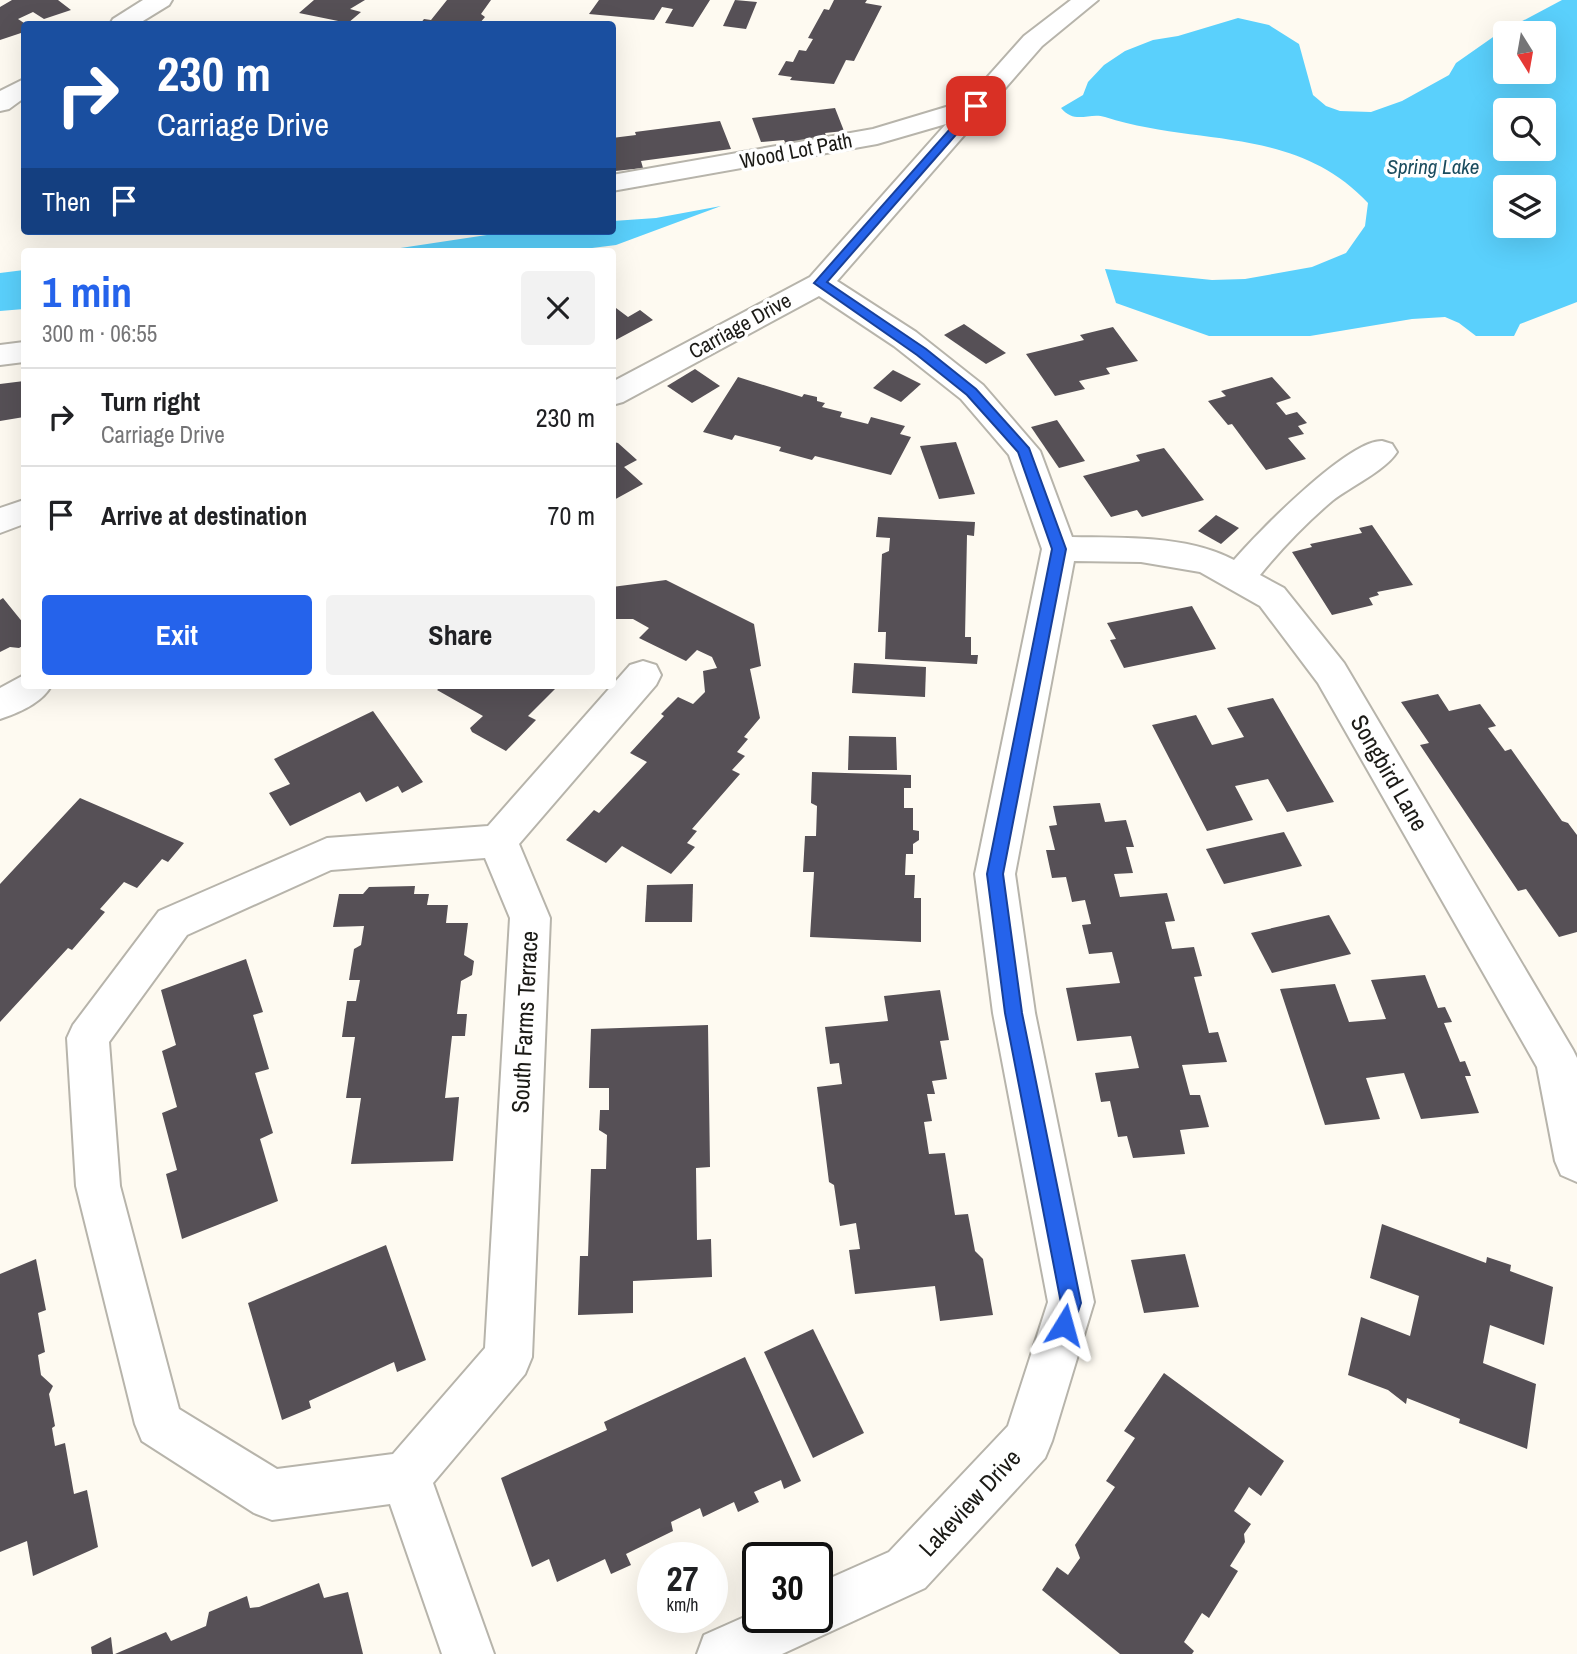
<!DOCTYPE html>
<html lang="en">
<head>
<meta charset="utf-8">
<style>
  body { margin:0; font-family:"Archivo Narrow",sans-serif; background:#f2f2f2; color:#202124; height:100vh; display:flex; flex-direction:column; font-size:26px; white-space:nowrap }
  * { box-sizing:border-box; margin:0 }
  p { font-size:23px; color:#757577 }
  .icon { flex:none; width:38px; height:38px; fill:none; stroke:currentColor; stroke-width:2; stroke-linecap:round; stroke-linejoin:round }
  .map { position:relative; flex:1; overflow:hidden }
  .side { position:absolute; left:21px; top:248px; width:595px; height:441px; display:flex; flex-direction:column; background:#fff; border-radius:7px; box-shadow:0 7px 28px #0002 }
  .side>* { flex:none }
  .hud { position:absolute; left:21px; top:21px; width:595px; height:214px; border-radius:7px; box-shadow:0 7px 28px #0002; background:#1a4fa0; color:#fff; overflow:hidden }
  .needle { width:46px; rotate:169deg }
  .tools { position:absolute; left:1493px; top:21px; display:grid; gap:14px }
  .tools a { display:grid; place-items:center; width:63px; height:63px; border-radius:7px; background:#fff; box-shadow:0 7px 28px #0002; font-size:35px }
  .speed { position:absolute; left:637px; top:1542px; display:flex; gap:14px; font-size:35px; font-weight:700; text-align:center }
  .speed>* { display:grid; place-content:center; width:91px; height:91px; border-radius:50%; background:#fff; box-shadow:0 7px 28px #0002; line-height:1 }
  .speed small { font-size:18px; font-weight:400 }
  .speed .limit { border:4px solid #111; border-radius:10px; background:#fff; color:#111 }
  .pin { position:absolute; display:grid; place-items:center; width:60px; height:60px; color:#fff; margin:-30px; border-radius:14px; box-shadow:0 4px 10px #0006 }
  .me { position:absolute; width:77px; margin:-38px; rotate:8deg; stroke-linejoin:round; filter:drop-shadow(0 0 5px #0008) }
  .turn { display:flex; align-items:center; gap:24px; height:147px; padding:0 21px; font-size:32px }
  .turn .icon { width:91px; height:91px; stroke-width:2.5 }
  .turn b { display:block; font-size:49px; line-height:60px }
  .then { display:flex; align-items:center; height:66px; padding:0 21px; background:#0003; gap:14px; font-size:26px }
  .round { display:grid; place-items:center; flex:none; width:74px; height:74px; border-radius:7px; background:#f2f2f2 }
  .head { display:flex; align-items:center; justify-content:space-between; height:119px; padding:0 21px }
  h1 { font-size:42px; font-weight:700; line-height:52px; color:#2563eb }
  .action { display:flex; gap:14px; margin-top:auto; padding:14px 21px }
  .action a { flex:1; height:80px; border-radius:7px; background:#2563eb; color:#fff; font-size:28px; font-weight:700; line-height:80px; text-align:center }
  .action a+a { background:#f2f2f2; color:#202124 }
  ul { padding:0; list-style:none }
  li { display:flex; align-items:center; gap:21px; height:98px; padding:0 21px; border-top:2px solid #e0e0e0 }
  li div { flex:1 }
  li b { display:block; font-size:26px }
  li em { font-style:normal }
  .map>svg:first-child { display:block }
  .water { fill:#5ad0fc; fill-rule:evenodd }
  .building { fill:#565056 }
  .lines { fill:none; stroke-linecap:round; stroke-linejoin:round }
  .minor-casing { stroke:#b7b4ab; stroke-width:4 }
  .minor { fill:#fff; fill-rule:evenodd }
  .route { fill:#2563eb; stroke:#184099; stroke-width:2 }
  .labels { text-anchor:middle; stroke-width:7; stroke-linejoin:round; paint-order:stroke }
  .far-street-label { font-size:21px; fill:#1b1a16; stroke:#fff }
  .far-water-label { font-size:21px; font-style:italic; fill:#1a4c5e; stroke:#fff }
  .street-label { font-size:24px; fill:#1b1a16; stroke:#fff }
</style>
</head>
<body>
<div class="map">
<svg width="1577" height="1654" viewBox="0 0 1577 1654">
  <rect width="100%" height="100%" fill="#fefaf1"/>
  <g class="water">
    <path d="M1562,0H1577V302L1520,324L1514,336H1476L1459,323L1445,317L1412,319L1310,336H1209L1116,303L1105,269L1212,280L1245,279L1312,267L1346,253L1365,226L1368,203C1295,125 1199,147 1105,117C1089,112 1075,125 1061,108L1083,95L1088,82L1104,65L1125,51L1153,40L1178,36L1238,18L1269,25L1299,44L1313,95L1326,106L1340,111L1371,112L1402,101L1449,75L1456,63L1496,35ZM1505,33H1544V72H1505ZM1505,110H1544V149H1505ZM1505,187H1544V226H1505Z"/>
    <path d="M721,206L616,245L560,252H374L513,231H612L613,221L656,218Z"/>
    <path d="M24,270V309L0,311V273Z"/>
  </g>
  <g class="building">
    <path d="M12,0H58L71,10L44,19L33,12L18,19L24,23V32L0,40V7Z"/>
    <path d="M314,0H365L350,9L361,12L348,23L299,13Z"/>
    <path d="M447,0H491L481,14L485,17L479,24H420L424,19L431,20Z"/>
    <path d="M599,0H710L693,27L665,23L673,9L662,7L654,20L589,14Z"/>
    <path d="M735,0L757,2L746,29L723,26Z"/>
    <path d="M834,0H867L865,3L882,6L854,61L846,60L834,84L790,80L792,77L778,75L786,61L793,62L799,50L806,51L813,39L808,38L824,9L829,10Z"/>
    <path d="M835,108L844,131L825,133L828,141L787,146L784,140L761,142L752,118Z"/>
    <path d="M720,121L731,149L641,161L643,168L615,171L612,138L636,135L635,132Z"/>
    <path d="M612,305L628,317L640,310L653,320L612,342Z"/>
    <path d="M964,324L1006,353L986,364L944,335Z"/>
    <path d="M1113,327L1138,361L1106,368L1110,374L1079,381L1085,389L1055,396L1026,354L1084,340L1080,335Z"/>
    <path d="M695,369L720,386L692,403L667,386Z"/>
    <path d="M893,370L921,384L901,402L873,388Z"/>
    <path d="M738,377L802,397L804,394L817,397V401L825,403L822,407L842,412L840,417L868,424L871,417L905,426L900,434L911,437L891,475L815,456L812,460L779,451L781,447L735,435L732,440L703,432Z"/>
    <path d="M1272,377L1291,398L1276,403L1286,415L1297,412L1307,423L1298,426L1304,434L1288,438L1306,459L1266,470L1232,424L1228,425L1208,401L1226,396L1221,391Z"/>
    <path d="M24,381V417L0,421V384Z"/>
    <path d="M1057,420L1085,461L1059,468L1031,427Z"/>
    <path d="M614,442L618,443L637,460L624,467L643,484L612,501Z"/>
    <path d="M956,442L975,494L939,499L920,446Z"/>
    <path d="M1164,448L1204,500L1142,517L1137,510L1111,517L1083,476L1140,461L1136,455Z"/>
    <path d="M1216,515L1239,528L1221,544L1198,531Z"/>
    <path d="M878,517L975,522L974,536L967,535L965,637H971V655H978L977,664L885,659L886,632H878L882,554L889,551L890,538L876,537Z"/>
    <path d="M1372,525L1413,585L1377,592L1379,595L1369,598L1373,605L1332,615L1292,552L1312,547L1310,544L1362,533L1359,528Z"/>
    <path d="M666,580L754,624L761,666L750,669L760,718L744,737L748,739L737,752L745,756L732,770L740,774L692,829L697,831L687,843L695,847L671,874L622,846L606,863L566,840L594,810L599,813L647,762L630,753L664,716L661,714L678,697L693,704L705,692L703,671L717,668L712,657L697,650L686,661L639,638L649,628L633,619H615V630L612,631V587Z"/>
    <path d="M3,598L24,624V645L19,648L10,647L0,652V600Z"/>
    <path d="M1192,606L1216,649L1124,668L1110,640L1116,639L1107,623Z"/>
    <path d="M854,663L926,667L925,697L852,693Z"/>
    <path d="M442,686H558L528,716L536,720L506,751L472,732L470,728L483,716L437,690Z"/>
    <path d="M1438,694L1449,711L1480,704L1496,726L1488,728L1505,751L1511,749L1562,821L1568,823L1577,835V932L1559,937L1526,889L1518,891L1420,745L1429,743L1401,702Z"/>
    <path d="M1273,698L1334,802L1287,812L1268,779L1235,786L1253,820L1207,831L1152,725L1196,715L1212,745L1244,737L1227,708Z"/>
    <path d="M373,711L423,782L402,793L398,786L366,802L360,792L290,826L269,793L290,784L274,759Z"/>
    <path d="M849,736L896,737L897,770H848Z"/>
    <path d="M812,772L911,775V788H904V808H913V830L919,831V840L913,844V854H906L905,875H915L914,898H921V942L810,937L814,872H803L805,836H816L817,806L811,803Z"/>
    <path d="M80,798L184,843L168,862L162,859L137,888L124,882L100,909L105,912L72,950L68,948L0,1022V884Z"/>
    <path d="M1100,803L1105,822L1126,820L1134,847H1126L1133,873L1114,874L1120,897L1167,893L1175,921L1165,922L1172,949L1194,947L1202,976L1194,977L1209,1033L1218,1032L1227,1062L1182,1065L1190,1095H1200L1209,1127L1180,1130L1185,1154L1133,1158L1127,1136L1118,1137L1110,1101L1101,1102L1095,1073L1139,1068L1131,1036L1077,1041L1066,988L1120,983L1112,952L1089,954L1082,925L1091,924L1085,900L1072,902L1066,877L1052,878L1046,850H1055L1049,826L1057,825L1053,806Z"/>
    <path d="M1284,832L1302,866L1224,884L1206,849Z"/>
    <path d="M693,884L692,922H645L647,885Z"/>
    <path d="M415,886L414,894H429L427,905H448L446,923H468L464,955L474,961L472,975L461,981L457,1014H467L465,1036H452L445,1098L459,1097L453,1161L351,1164L361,1098H346L355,1037H342L347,1001H356L360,980H349L354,949L361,945L364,926L333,927L339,894H363L369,887Z"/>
    <path d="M1329,915L1351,954L1272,973L1251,933Z"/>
    <path d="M246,959L263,1012L253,1015L269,1069L255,1073L273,1133L260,1139L278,1201L182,1239L166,1174L177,1170L162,1113L177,1107L162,1051L176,1045L161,990Z"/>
    <path d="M1425,975L1438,1008L1445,1007L1452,1022L1444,1023L1460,1062L1465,1061L1471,1076H1465L1479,1113L1421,1119L1404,1073L1366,1078L1380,1119L1325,1125L1280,989L1335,984L1349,1022L1386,1019L1371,980Z"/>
    <path d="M940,990L949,1040L940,1041L947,1079L932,1081L935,1094H927L932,1121L924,1122L929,1154L945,1153L955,1215L968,1214L975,1251L983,1259L993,1315L940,1321L935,1286L855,1294L849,1250L860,1249L856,1223L840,1226L834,1185L829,1182L817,1087L842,1084L839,1063L830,1064L825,1027L888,1021L884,996Z"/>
    <path d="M708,1025L710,1167L696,1168L697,1240L711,1239L712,1277L633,1281V1313L578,1315L580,1256H588L591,1169H606L607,1135L599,1130L600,1110H609V1088H589L591,1029Z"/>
    <path d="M1382,1224L1486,1263L1487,1257L1511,1265L1510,1271L1553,1287L1544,1345L1490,1325L1483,1363L1536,1384L1527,1449L1459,1423L1460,1419L1407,1398L1406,1404L1388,1390L1348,1375L1361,1317L1410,1336L1419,1296L1370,1278Z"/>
    <path d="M386,1245L426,1360L397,1372L394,1362L309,1401L311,1408L282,1420L248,1303Z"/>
    <path d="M1185,1254L1199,1307L1144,1313L1131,1260Z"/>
    <path d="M36,1259L46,1310L38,1313L45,1352L38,1355L41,1375L53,1386L49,1394L55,1426L52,1428L55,1446L65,1443L74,1494L87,1490L98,1547L33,1576L27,1541L0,1552V1274Z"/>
    <path d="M813,1329L864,1433L813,1458L764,1352Z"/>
    <path d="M745,1357L801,1481L784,1489L781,1480L754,1492L759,1502L738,1512L734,1502L703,1517L700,1508L671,1522L673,1531L626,1554L631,1565L611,1574L605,1559L557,1582L549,1559L532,1567L501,1478L607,1430L604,1422Z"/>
    <path d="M1164,1373L1284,1461L1261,1496L1249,1487L1234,1511L1251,1524L1244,1534L1245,1542L1230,1566L1238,1571L1209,1618L1202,1613L1184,1642L1194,1651L1192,1654H1120L1042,1590L1057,1567L1068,1575L1080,1558L1075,1545L1115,1487L1106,1481L1135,1438L1124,1431Z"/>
    <path d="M319,1583L324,1598L348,1592L363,1654H115L166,1632L171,1641L206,1626L209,1612L247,1596L250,1608L259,1607Z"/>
    <path d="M111,1637L113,1654H92L91,1647Z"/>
  </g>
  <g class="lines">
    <defs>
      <g id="minor">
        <path d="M143,0H172L169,5L138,24H110L113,19Z"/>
        <path d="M1071,0H1098L1042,46L837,281L916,332L983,385L1040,451L1072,537C1122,538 1188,535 1234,560C1256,534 1348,440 1382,441C1385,442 1389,443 1392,444L1397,452C1386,470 1350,487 1332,501C1306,523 1282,548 1260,575L1284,588L1344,663L1573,1050L1577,1058V1182L1561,1175L1555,1161L1537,1067L1318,683L1260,606L1200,572L1141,562L1074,561L1015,874L1035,1013L1094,1302L1052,1441L1045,1458L925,1588L782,1654H697L704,1635L758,1611V1617H817V1584L889,1552L1008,1426L1048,1302L993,1013L975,874L1042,549L1009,455L961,399L894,346L819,296L623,402L612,405V382L810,277L946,124L877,144L612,191V175L873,129L966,101L1024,36Z"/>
        <path d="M24,79V98L9,109L0,111V91Z"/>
        <path d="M24,342V362L0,365V345Z"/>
        <path d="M24,500V524L0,533V508Z"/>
        <path d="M643,661L656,665L661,675L656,685L519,844L550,918L532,1357L525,1374L433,1483L494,1654H442L390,1504L272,1520L254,1513L142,1441L135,1424L76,1186L67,1038L73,1025L159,911L327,838L488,826L630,665ZM485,858L510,918L485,1348L393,1454L277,1469L179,1409L120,1186L109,1042L187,935L331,870Z"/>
        <path d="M24,675V686H51C42,703 18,713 0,719V688Z"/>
      </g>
    </defs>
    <use href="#minor" class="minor-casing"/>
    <use href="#minor" class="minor"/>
  </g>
  <path class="route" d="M972,104L981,106L827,282L926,349L976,389L1029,448L1066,549L1003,874L1022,1013L1081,1303L1071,1332L1064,1335L1057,1332L1054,1325L1061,1303L1005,1013L987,874L1052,549L1018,452L1002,434L967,395L917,355L814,283Z"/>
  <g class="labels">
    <g class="far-street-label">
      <text transform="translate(796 151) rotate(-11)" y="7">Wood Lot Path</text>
      <text transform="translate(740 326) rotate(-29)" y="7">Carriage Drive</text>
    </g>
    <g class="far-water-label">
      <text x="1433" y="174">Spring Lake</text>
    </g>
    <g class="street-label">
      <text transform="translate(1389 773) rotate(60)" y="8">Songbird Lane</text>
      <text transform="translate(525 1022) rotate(-87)" y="8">South Farms Terrace</text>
      <text transform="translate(970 1503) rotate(-47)" y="8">Lakeview Drive</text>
    </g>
  </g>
</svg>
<div class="tools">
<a><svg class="needle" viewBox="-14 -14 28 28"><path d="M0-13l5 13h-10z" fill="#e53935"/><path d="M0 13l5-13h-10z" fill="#757577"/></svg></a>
<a><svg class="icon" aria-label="search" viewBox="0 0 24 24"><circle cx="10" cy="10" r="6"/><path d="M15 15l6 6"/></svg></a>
<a><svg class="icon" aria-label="layers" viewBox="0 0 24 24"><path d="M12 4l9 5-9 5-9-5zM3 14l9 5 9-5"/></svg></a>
</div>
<div class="speed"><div>27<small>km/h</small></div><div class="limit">30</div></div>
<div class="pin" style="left:976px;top:106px;background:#d93025"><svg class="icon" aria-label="arrive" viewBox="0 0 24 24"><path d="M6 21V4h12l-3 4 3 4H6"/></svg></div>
<svg class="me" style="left:1064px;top:1325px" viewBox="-20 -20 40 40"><path d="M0-17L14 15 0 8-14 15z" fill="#2563eb" stroke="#fff" stroke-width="4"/></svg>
<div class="hud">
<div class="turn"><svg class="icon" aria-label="right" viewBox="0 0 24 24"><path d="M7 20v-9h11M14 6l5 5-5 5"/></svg><div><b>230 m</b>Carriage Drive</div></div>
<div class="then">Then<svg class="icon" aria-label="arrive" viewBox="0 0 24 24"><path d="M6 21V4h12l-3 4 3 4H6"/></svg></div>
</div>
<section class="side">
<div class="head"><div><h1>1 min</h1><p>300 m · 06:55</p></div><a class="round"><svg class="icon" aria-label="close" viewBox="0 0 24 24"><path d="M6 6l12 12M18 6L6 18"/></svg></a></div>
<ul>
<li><svg class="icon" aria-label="right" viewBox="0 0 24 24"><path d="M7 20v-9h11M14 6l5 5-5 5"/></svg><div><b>Turn right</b><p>Carriage Drive</p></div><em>230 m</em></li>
<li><svg class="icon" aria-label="arrive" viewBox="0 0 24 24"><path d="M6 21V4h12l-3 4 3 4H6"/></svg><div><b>Arrive at destination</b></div><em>70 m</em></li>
</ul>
<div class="action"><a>Exit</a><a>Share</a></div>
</section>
</div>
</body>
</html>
